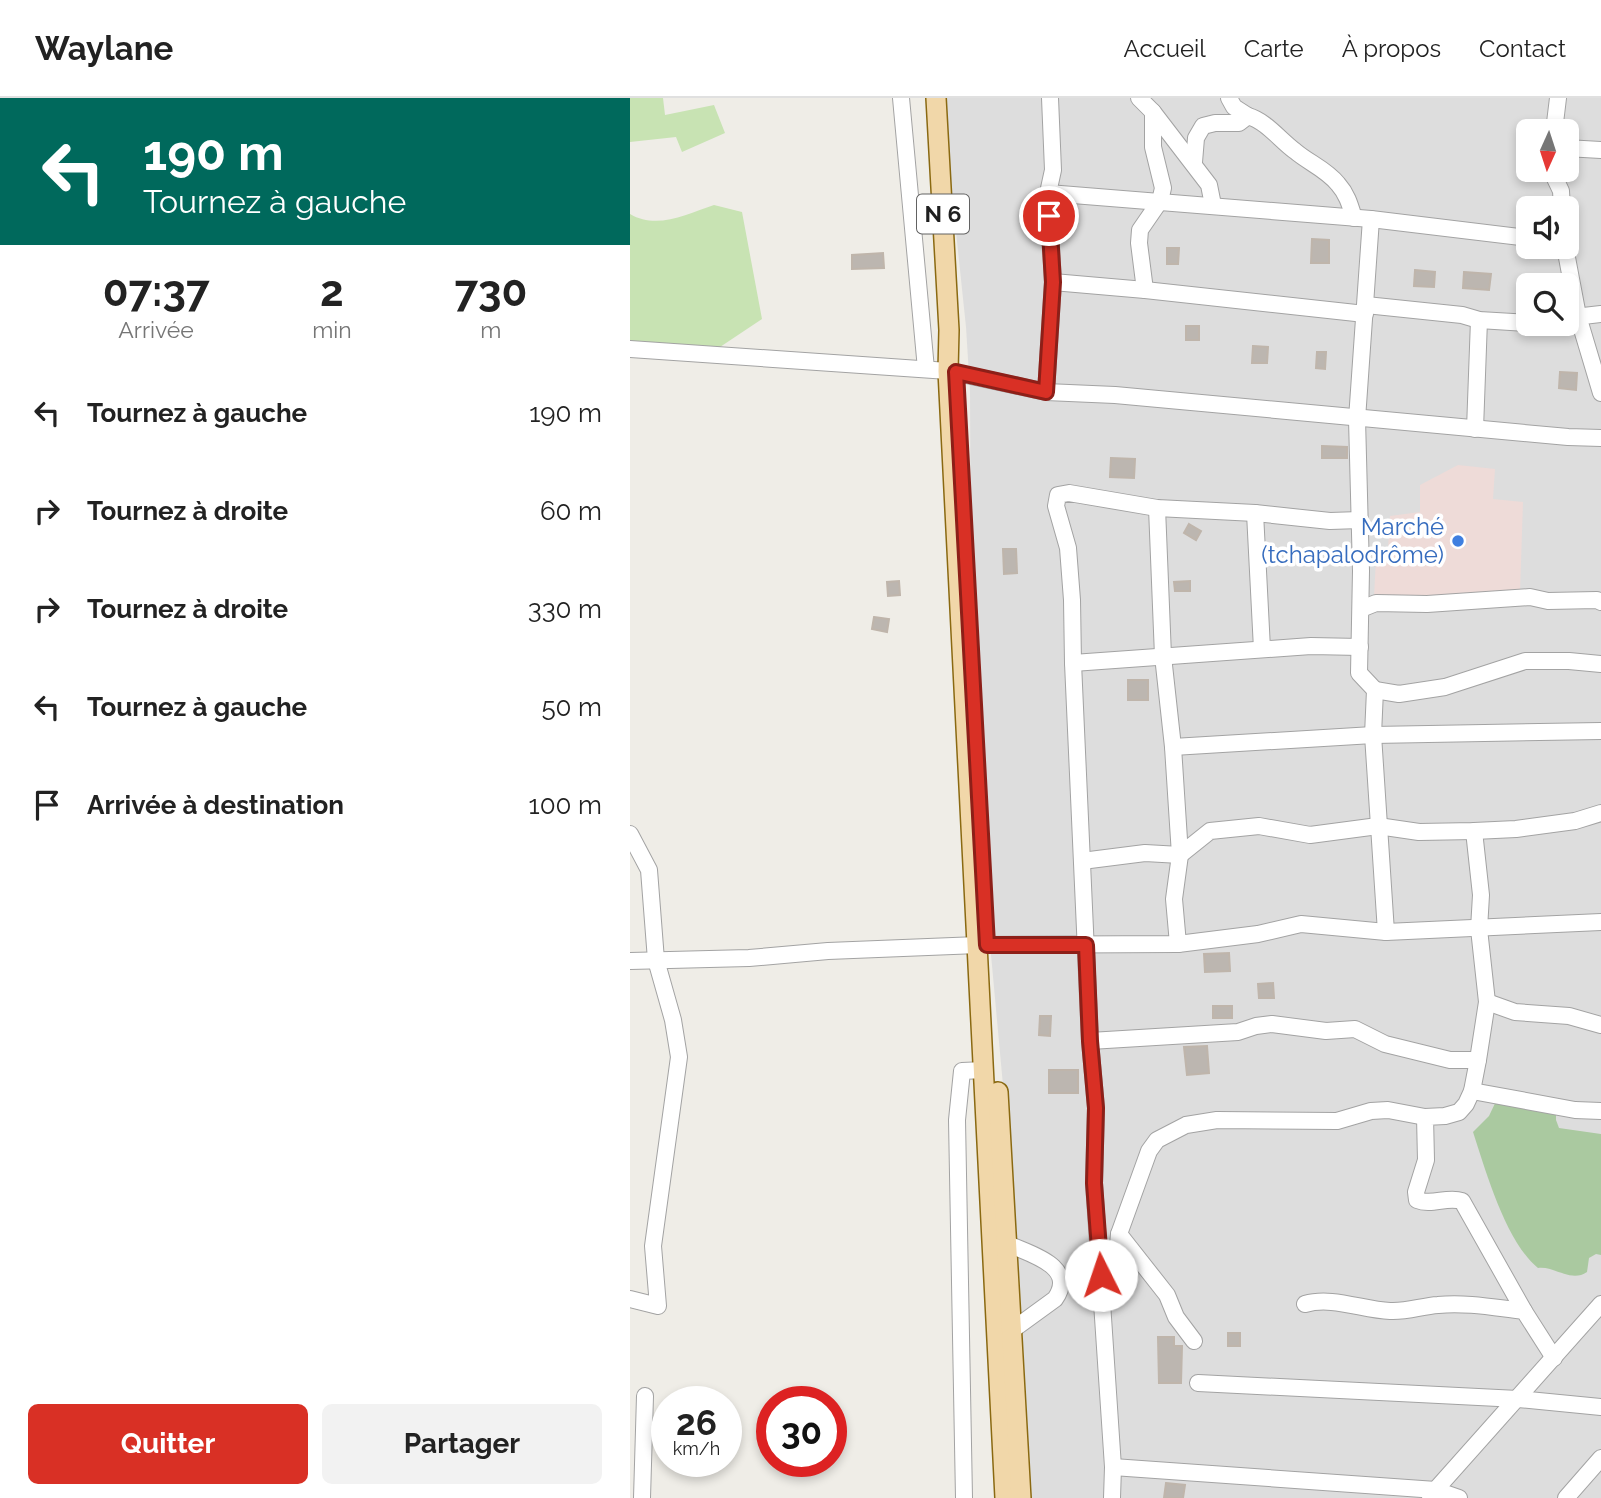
<!DOCTYPE html>
<html lang="fr">
<head>
<meta charset="utf-8">
<style>
  body { margin:0; font-family:Raleway,sans-serif; background:#f2f2f2; color:#222; height:100vh; display:flex; flex-direction:column; font-size:26px; white-space:nowrap }
  * { box-sizing:border-box; margin:0 }
  p { font-size:23px; color:#767676 }
  .icon { flex:none; width:38px; height:38px; fill:none; stroke:currentColor; stroke-width:2; stroke-linecap:round; stroke-linejoin:round }
  .map { position:relative; flex:1; overflow:hidden }
  .drawer { display:flex; flex-direction:column; background:#fff; width:630px }
  .drawer>* { flex:none }
  .guide { background:#00695c; color:#fff; overflow:hidden }
  .needle { width:46px; rotate:183deg }
  .tools { position:absolute; left:886px; top:21px; display:grid; gap:14px }
  .tools a { display:grid; place-items:center; width:63px; height:63px; border-radius:10px; background:#fff; box-shadow:0 4px 10px #0003; font-size:35px }
  .speed { position:absolute; left:21px; top:1288px; display:flex; gap:14px; font-size:35px; font-weight:700; text-align:center }
  .speed>* { display:grid; place-content:center; width:91px; height:91px; border-radius:50%; background:#fff; box-shadow:0 4px 10px #0003; line-height:1 }
  .speed small { font-size:18px; font-weight:400 }
  .speed .limit { border:10px solid #d22; background:#fff; color:#111 }
  .pin { position:absolute; display:grid; place-items:center; width:60px; height:60px; color:#fff; margin:-30px; border:4px solid #fff; border-radius:50%; box-shadow:0 2px 7px #0007 }
  .me { position:absolute; width:77px; margin:-38px; rotate:356deg; stroke-linejoin:round; filter:drop-shadow(0 0 5px #0008) }
  .turn { display:flex; align-items:center; gap:24px; height:147px; padding:0 28px; font-size:32px }
  .turn .icon { width:91px; height:91px; stroke-width:2.5 }
  .turn b { display:block; font-size:49px; line-height:60px }
  .eta { display:flex; justify-content:space-evenly; align-items:center; height:119px; text-align:center }
  .eta b { font-size:42px; font-weight:700; line-height:49px }
  .primary-button { display:flex; gap:14px; margin-top:auto; padding:14px 28px }
  .primary-button a { flex:1; height:80px; border-radius:10px; background:#d93025; color:#fff; font-size:28px; font-weight:700; line-height:80px; text-align:center }
  .primary-button a+a { background:#f2f2f2; color:#222 }
  ul { padding:0; list-style:none }
  li { display:flex; align-items:center; gap:21px; height:98px; padding:0 28px }
  li div { flex:1 }
  li b { display:block; font-size:26px }
  li em { font-style:normal }
  header { display:flex; align-items:center; gap:42px; box-sizing:border-box; height:98px; padding:0 35px; background:#fff; border-bottom:2px solid #e0e0e0 }
  header strong { font-size:33px }
  nav { display:flex; gap:38px; margin-inline-start:auto; font-size:24px }
  main { display:flex; flex:1; min-height:0 }
  .map>svg:first-child { display:block }
  .residential { fill:#ddd; fill-rule:evenodd }
  .commercial { fill:#eedbd8 }
  .grass { fill:#c8e3b3 }
  .forest { fill:#aac9a0 }
  .building { fill:#bcb6b0; stroke:#bfb5ab; stroke-width:2 }
  .lines { fill:none; stroke-linecap:round; stroke-linejoin:round }
  .minor-casing { stroke:#a3a3a3; stroke-width:18 }
  .major-casing { stroke:#8a6911; stroke-width:22 }
  .minor { stroke:#fff; stroke-width:16 }
  .major { stroke:#f1d7a9; stroke-width:19 }
  .route-casing { stroke:#8d1f18; stroke-width:18 }
  .route { stroke:#d93025; stroke-width:12 }
  .shop-dot { fill:#3f7fe0; stroke:#fff; stroke-width:2.5 }
  .labels { text-anchor:middle; stroke-width:7; stroke-linejoin:round; paint-order:stroke }
  .shield { fill:#fff; stroke:#626262; stroke-width:2 }
  .shield-label { font-size:23px; font-weight:bold; fill:#1f1f1f }
  .shop-label { font-size:24px; fill:#366cbe; stroke:#fff; text-anchor:end }
</style>
</head>
<body>
<header>
<strong>Waylane</strong>
<nav><a>Accueil</a><a>Carte</a><a>À propos</a><a>Contact</a></nav>
</header>
<main>
<section class="drawer">
<div class="guide">
<div class="turn"><svg class="icon" aria-label="left" viewBox="0 0 24 24"><path d="M17 20v-9H6M10 6l-5 5 5 5"/></svg><div><b>190 m</b>Tournez à gauche</div></div>
</div>
<div class="eta">
<div><b>07:37</b><p>Arrivée</p></div>
<div><b>2</b><p>min</p></div>
<div><b>730</b><p>m</p></div>
</div>
<ul>
<li><svg class="icon" aria-label="left" viewBox="0 0 24 24"><path d="M17 20v-9H6M10 6l-5 5 5 5"/></svg><div><b>Tournez à gauche</b></div><em>190 m</em></li>
<li><svg class="icon" aria-label="right" viewBox="0 0 24 24"><path d="M7 20v-9h11M14 6l5 5-5 5"/></svg><div><b>Tournez à droite</b></div><em>60 m</em></li>
<li><svg class="icon" aria-label="right" viewBox="0 0 24 24"><path d="M7 20v-9h11M14 6l5 5-5 5"/></svg><div><b>Tournez à droite</b></div><em>330 m</em></li>
<li><svg class="icon" aria-label="left" viewBox="0 0 24 24"><path d="M17 20v-9H6M10 6l-5 5 5 5"/></svg><div><b>Tournez à gauche</b></div><em>50 m</em></li>
<li><svg class="icon" aria-label="arrive" viewBox="0 0 24 24"><path d="M6 21V4h12l-3 4 3 4H6"/></svg><div><b>Arrivée à destination</b></div><em>100 m</em></li>
</ul>
<div class="primary-button"><a>Quitter</a><a>Partager</a></div>
</section>
<div class="map">
<svg width="971" height="1400" viewBox="0 0 971 1400">
  <rect width="100%" height="100%" fill="#efede7"/>
  <path class="residential" d="M312,0H971V1400H402L387,1140L358,824L341,496L340,293L336,229ZM898,33H936V72H898ZM898,110H936V149H898ZM898,187H936V226H898Z"/>
  <path class="commercial" d="M828,367L865,371L863,401L893,404L890,495L744,499L746,460L758,450L760,418L790,414V387Z"/>
  <g class="grass">
    <path d="M0,0H33L35,17L84,7L95,35L52,54L46,39L0,44Z"/>
    <path d="M84,107L112,114L132,221L84,253L0,244V116C27,132 57,116 84,107Z"/>
  </g>
  <path class="forest" d="M868,999L926,1014V1022L929,1030L971,1036V1157L966,1156L959,1160L957,1174C941,1185 925,1168 908,1170C876,1144 856,1074 843,1034L859,1018Z"/>
  <g class="building">
    <path d="M682,141L699,142V165H681Z"/>
    <path d="M537,150H549L548,166H537Z"/>
    <path d="M253,155L254,170L222,171V157Z"/>
    <path d="M785,172L805,174L804,189L784,188Z"/>
    <path d="M834,174L861,176L859,192L833,190Z"/>
    <rect x="556" y="228" width="13" height="14"/>
    <path d="M623,248L638,249L637,265H622Z"/>
    <path d="M687,254H696L695,271L686,270Z"/>
    <path d="M930,274L947,275L946,292L929,290Z"/>
    <path d="M692,348L717,349V360H692Z"/>
    <path d="M481,360L505,361L504,380L480,379Z"/>
    <path d="M559,426L571,433L566,442L554,435Z"/>
    <path d="M373,451H386L387,475L374,476Z"/>
    <path d="M269,483L270,497L258,498L257,484Z"/>
    <path d="M560,483V493H545L544,484Z"/>
    <path d="M244,519L259,521L257,534L242,531Z"/>
    <rect x="498" y="582" width="20" height="20"/>
    <path d="M599,855L600,873L575,874L574,856Z"/>
    <path d="M643,885L644,900H629L628,886Z"/>
    <rect x="583" y="908" width="19" height="12"/>
    <path d="M410,918H421L420,938L409,937Z"/>
    <path d="M577,948L579,975L557,977L554,949Z"/>
    <rect x="419" y="972" width="29" height="23"/>
    <rect x="598" y="1235" width="12" height="13"/>
    <path d="M528,1239H544V1248H552L551,1285H529Z"/>
    <path d="M536,1385L555,1387L553,1400H534Z"/>
  </g>
  <g class="lines">
    <defs>
      <g id="minor">
        <path d="M271,0L296,271"/>
        <path d="M509,0L523,14V49L533,90L530,103L510,132L509,145L515,192"/>
        <path d="M599,0L604,9L618,18"/>
        <path d="M523,14L579,87L583,107"/>
        <path d="M924,33L928,0"/>
        <path d="M936,50L971,52"/>
        <path d="M564,64L566,40L573,28L585,25H609L618,18C636,23 650,42 665,53C679,65 696,71 708,86C717,96 720,107 724,120"/>
        <path d="M921,72L931,93L932,110"/>
        <path d="M418,95L741,121L898,140"/>
        <path d="M741,121L727,321L731,473L729,575L745,592L743,637L756,834"/>
        <path d="M935,149L948,218L971,295"/>
        <path d="M423,184L515,192L735,216"/>
        <path d="M736,207L832,217L849,222L898,225"/>
        <path d="M936,220L971,216"/>
        <path d="M0,251L318,273L416,294L485,297L938,339L971,340"/>
        <path d="M416,294L423,184L418,95L423,72L420,0"/>
        <path d="M845,331L849,222"/>
        <path d="M527,410L533,558L543,649L550,757L544,801L548,846"/>
        <path d="M625,415L632,551"/>
        <path d="M731,511L746,505L797,506L900,499L918,503L967,502L971,504"/>
        <path d="M443,565L681,548L730,549"/>
        <path d="M745,592L769,596L815,589L895,563H939L971,566"/>
        <path d="M543,649L743,637L971,633"/>
        <path d="M844,733L851,797L849,831L857,904L848,962L842,993L836,1006L829,1014L815,1018L795,1019L796,1062L786,1094L787,1102C802,1108 817,1098 832,1103L894,1213"/>
        <path d="M0,736L19,772L26,862L43,922L49,959L23,1148L28,1208L0,1201"/>
        <path d="M452,763L515,755L550,757L580,733L629,728L680,737L748,728L789,734L844,733L886,731L945,723L971,715"/>
        <path d="M0,863L119,860L198,853L348,847L548,846L628,836L671,826L756,834L971,824"/>
        <path d="M857,904L885,914L939,918L971,927"/>
        <path d="M460,943L608,934L626,928L642,926L696,933L725,931L755,946L820,962H848"/>
        <path d="M842,993L945,1012L971,1013"/>
        <path d="M489,1136L537,1197L546,1219L564,1243"/>
        <path d="M378,1146C399,1156 448,1168 425,1201L381,1233"/>
        <path d="M471,1177C485,1170 488,1151 489,1136L519,1053L527,1042L556,1027L587,1022L707,1023L741,1013L758,1012L795,1019"/>
        <path d="M675,1206C702,1198 733,1212 760,1213C777,1214 792,1208 808,1207C836,1204 867,1210 894,1213L924,1260"/>
        <path d="M568,1285L888,1301L971,1309"/>
        <path d="M483,1369L806,1392L829,1400"/>
        <path d="M800,1398L971,1206"/>
        <path d="M12,1400L15,1298"/>
        <path d="M334,1400L327,1022L332,973L354,972"/>
        <path d="M482,1400L483,1369L464,1085L466,1010L460,943L443,565L442,502L438,450L426,408L428,397L439,395L527,410L625,415L700,423L730,422"/>
        <path d="M936,1400L971,1360"/>
      </g>
      <g id="major">
        <path d="M306,0L319,232L318,273L375,1400"/>
        <path d="M368,994L391,1400"/>
      </g>
    </defs>
    <use href="#minor" class="minor-casing"/>
    <use href="#major" class="major-casing"/>
    <use href="#minor" class="minor"/>
    <use href="#major" class="major"/>
  </g>
  <g class="lines">
    <defs>
      <path id="route" d="M419,118L423,184L416,294L326,274L357,847H456L460,943L466,1010L464,1085L471,1177"/>
    </defs>
    <use href="#route" class="route-casing"/>
    <use href="#route" class="route"/>
  </g>
  <circle class="shop-dot" cx="828" cy="443" r="7"/>
  <g class="labels">
    <rect class="shield" x="287" y="96.5" width="52" height="39" rx="5"/>
    <g class="shield-label">
      <text x="313" y="124">N 6</text>
    </g>
    <g class="shop-label">
      <text x="814" y="437">Marché<tspan x="814" dy="28">(tchapalodrôme)</tspan></text>
    </g>
  </g>
</svg>
<div class="tools">
<a><svg class="needle" viewBox="-14 -14 28 28"><path d="M0-13l5 13h-10z" fill="#e53935"/><path d="M0 13l5-13h-10z" fill="#767676"/></svg></a>
<a><svg class="icon" aria-label="sound" viewBox="0 0 24 24"><path d="M4 9h4l5-4v14l-5-4H4zM17 9q2 3 0 6"/></svg></a>
<a><svg class="icon" aria-label="search" viewBox="0 0 24 24"><circle cx="10" cy="10" r="6"/><path d="M15 15l6 6"/></svg></a>
</div>
<div class="speed"><div>26<small>km/h</small></div><div class="limit">30</div></div>
<div class="pin" style="left:419px;top:118px;background:#d93025"><svg class="icon" aria-label="arrive" viewBox="0 0 24 24"><path d="M6 21V4h12l-3 4 3 4H6"/></svg></div>
<svg class="me" style="left:471px;top:1177px" viewBox="-20 -20 40 40"><circle r="19" fill="#fff"/><path d="M0-13L10 11 0 6-10 11z" fill="#d93025"/></svg>
</div>
</main>
</body>
</html>
